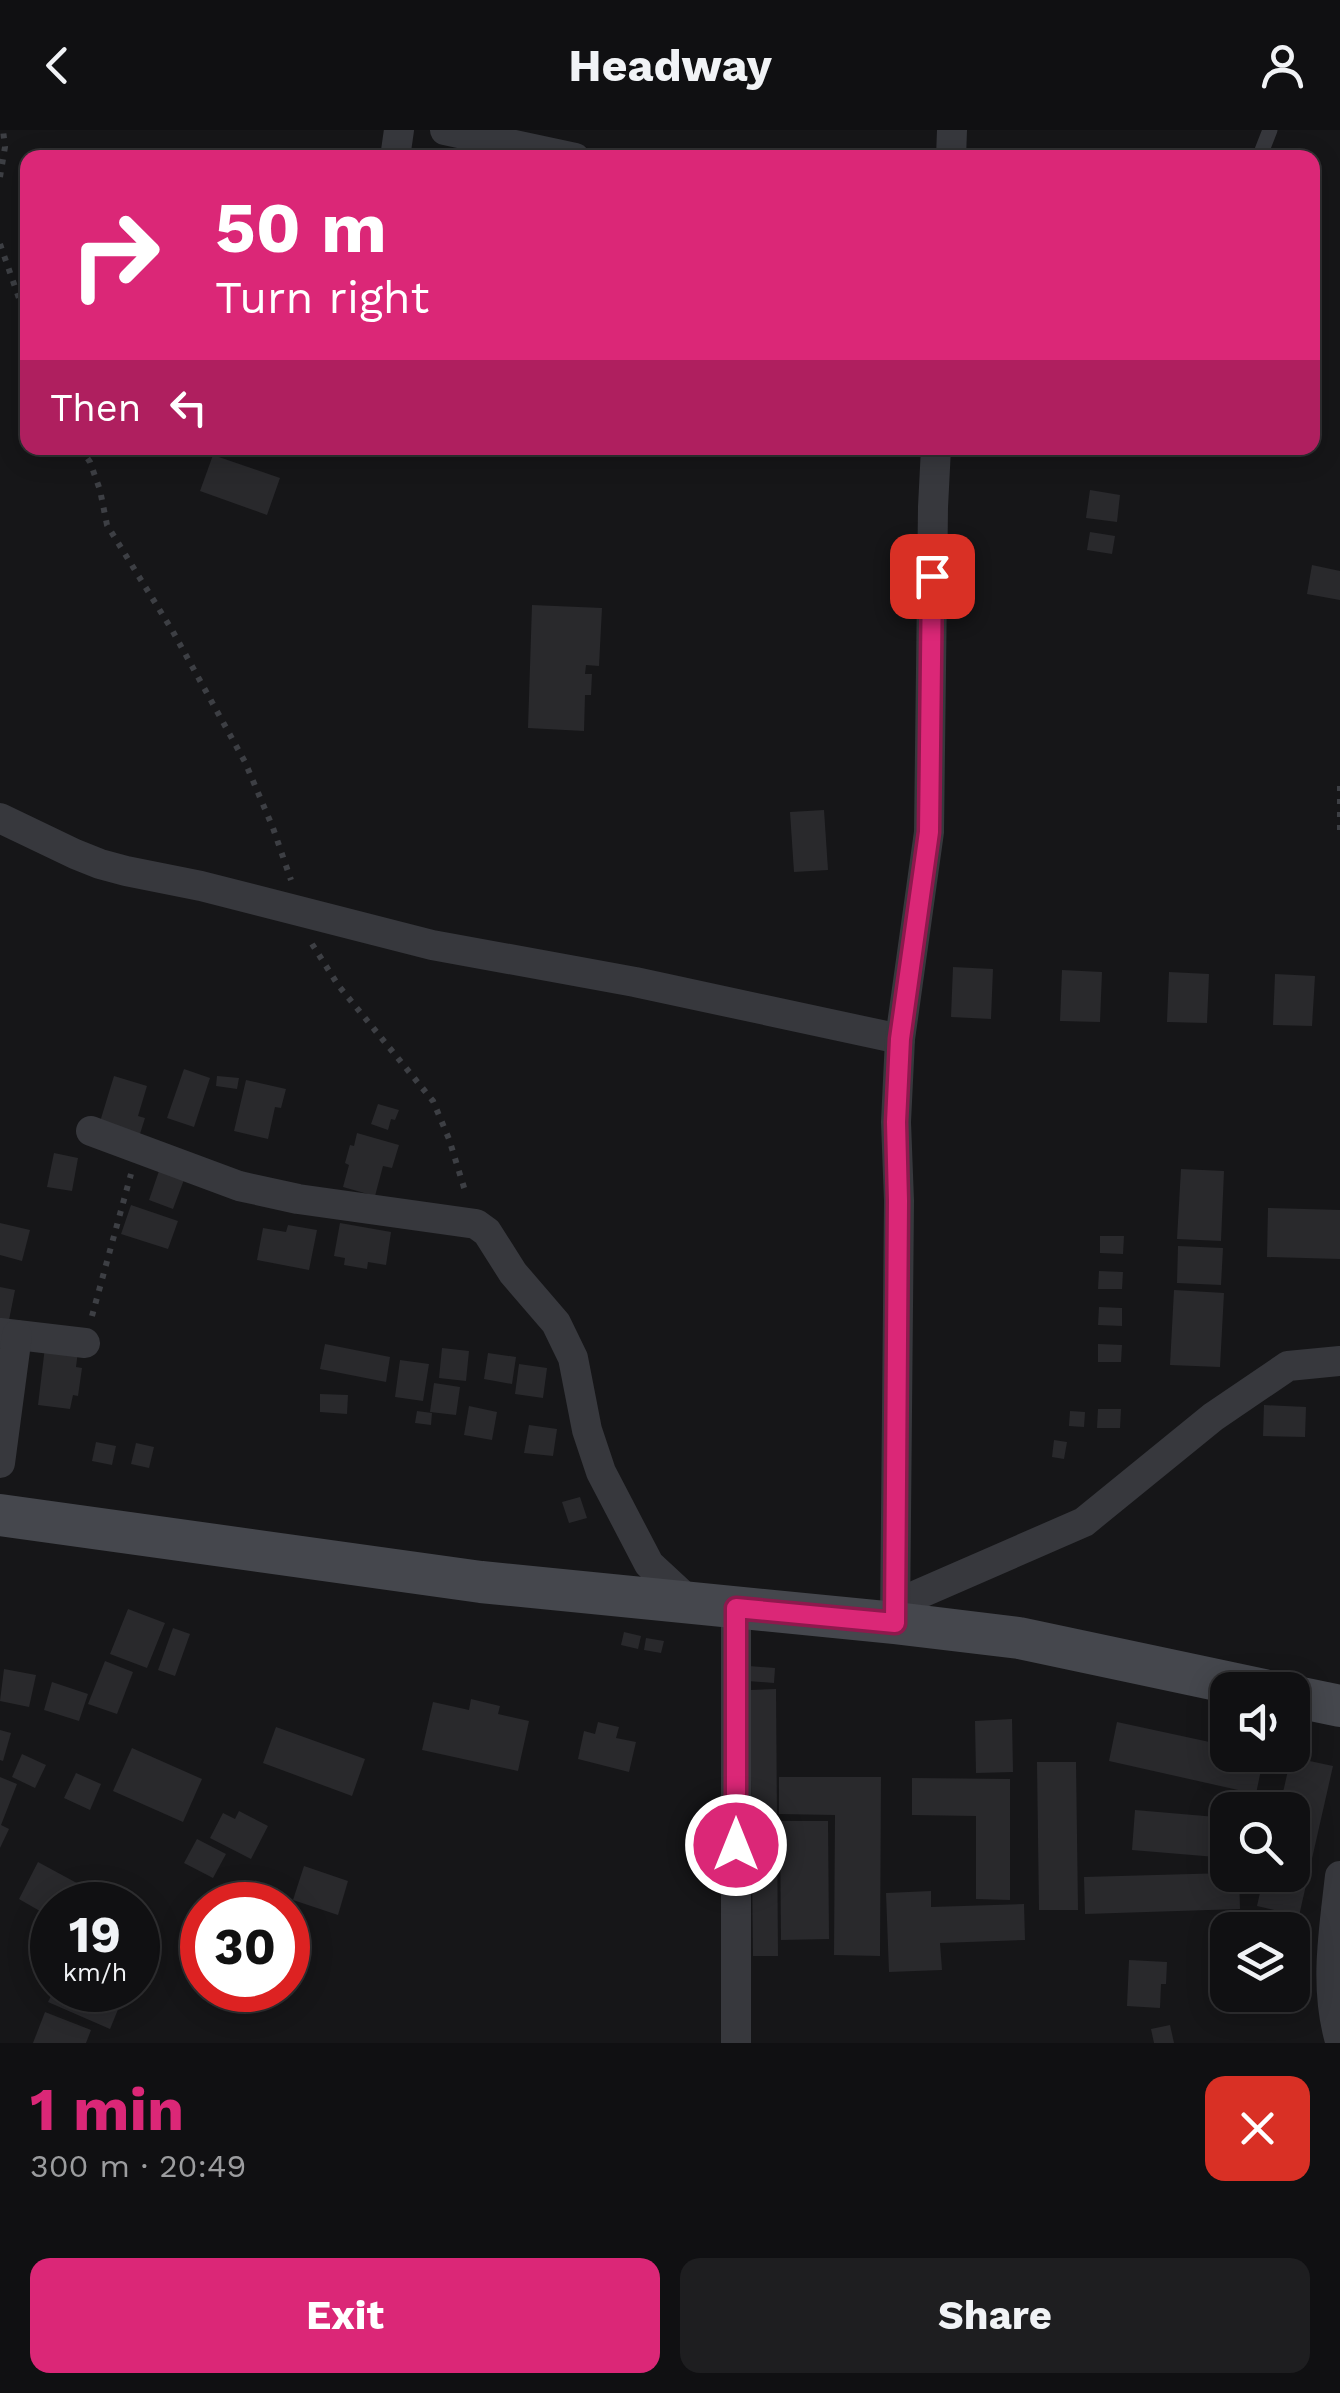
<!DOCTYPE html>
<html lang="en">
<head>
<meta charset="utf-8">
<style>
  body { margin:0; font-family:"Work Sans",sans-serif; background:#1e1e20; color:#f1f3f6; height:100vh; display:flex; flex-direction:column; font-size:38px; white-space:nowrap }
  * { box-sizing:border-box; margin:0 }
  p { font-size:32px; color:#9c9d9f }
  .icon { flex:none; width:55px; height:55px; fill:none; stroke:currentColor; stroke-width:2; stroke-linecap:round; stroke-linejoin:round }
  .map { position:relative; height:1913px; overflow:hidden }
  .side { display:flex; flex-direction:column; background:#101012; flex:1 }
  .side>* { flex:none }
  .hud { position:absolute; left:20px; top:20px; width:1300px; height:305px; border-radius:20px; box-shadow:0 5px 25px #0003,0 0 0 2px #303032; background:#db2777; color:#fff; overflow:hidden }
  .controls { position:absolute; left:1210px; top:1542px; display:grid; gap:20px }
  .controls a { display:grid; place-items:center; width:100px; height:100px; border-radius:20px; background:#101012; box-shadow:0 5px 25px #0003,0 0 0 2px #303032; font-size:50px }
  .speed { position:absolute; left:30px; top:1752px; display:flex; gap:20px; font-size:50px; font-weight:700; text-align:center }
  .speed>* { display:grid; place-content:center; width:130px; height:130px; border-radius:50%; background:#101012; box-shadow:0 5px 25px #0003,0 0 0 2px #303032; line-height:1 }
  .speed small { font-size:25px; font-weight:400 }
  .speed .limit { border:15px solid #d22; background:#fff; color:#111 }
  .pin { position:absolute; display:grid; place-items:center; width:85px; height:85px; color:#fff; margin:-42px; border-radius:20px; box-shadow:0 5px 15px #0006 }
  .me { position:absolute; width:110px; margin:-55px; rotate:0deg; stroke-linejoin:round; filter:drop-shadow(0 0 8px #0008) }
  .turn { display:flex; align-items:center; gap:35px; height:210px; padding:0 30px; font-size:45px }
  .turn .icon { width:130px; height:130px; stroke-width:2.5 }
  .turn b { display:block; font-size:70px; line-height:85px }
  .then { display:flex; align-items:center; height:95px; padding:0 30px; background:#0003; gap:20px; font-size:38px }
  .round { display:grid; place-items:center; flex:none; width:105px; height:105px; border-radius:20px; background:#1e1e20 }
  .summary { display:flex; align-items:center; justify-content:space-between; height:170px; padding:0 30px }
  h1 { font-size:60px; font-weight:700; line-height:75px; color:#db2777 }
  .primary-button { display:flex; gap:20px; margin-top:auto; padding:20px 30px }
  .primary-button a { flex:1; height:115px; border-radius:20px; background:#db2777; color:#fff; font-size:40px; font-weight:700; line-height:115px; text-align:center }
  .primary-button a+a { background:#1e1e20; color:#f1f3f6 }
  header { display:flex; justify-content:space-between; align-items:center; height:130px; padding:0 30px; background:#101012; font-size:45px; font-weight:700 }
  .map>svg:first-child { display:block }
  .building { fill:#29292c }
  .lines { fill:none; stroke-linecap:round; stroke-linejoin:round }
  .path { stroke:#3d3f44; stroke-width:6; stroke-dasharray:5 8; stroke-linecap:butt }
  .lane { stroke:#37383d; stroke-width:15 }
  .street { stroke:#37383d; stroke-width:30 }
  .secondary { stroke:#45474d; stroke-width:42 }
  .route-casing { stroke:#8e194d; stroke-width:25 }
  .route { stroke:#db2777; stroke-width:18 }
</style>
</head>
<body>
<header><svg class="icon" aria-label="back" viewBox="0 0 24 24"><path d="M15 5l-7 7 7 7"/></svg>Headway<svg class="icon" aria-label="person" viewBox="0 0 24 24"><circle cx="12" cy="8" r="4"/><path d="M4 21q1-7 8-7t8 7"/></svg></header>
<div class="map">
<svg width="1340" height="1913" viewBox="0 0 1340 1913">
  <rect width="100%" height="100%" fill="#161618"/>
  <g class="building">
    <path d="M213,325L280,348L267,385L200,361Z"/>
    <path d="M1090,360L1120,365L1117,392L1086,388Z"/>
    <path d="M1090,402L1115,406L1112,424L1087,420Z"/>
    <path d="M1312,435L1340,441V470L1307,464Z"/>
    <path d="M532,475L602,478L599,536L586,535L585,544H592L591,565H585L584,601L528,598Z"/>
    <path d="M824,680L828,740L794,742L790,682Z"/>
    <path d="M953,837L993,839L991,889L951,887Z"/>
    <path d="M1062,840L1102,842L1100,892L1060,891Z"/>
    <path d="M1169,842L1209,844L1207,893L1167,892Z"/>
    <path d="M1275,844L1315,846L1312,896L1273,895Z"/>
    <path d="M184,939L210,948L194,997L167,988Z"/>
    <path d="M114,946L147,956L138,986L145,988L139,1007L99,995Z"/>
    <path d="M217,946L239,948L237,959L216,956Z"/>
    <path d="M246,950L286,959L281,978L275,977L268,1009L234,1001Z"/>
    <path d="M378,974L399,980L395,990L391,989L388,1000L371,994Z"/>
    <path d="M357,1003L399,1015L392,1038L383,1036L375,1066L343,1057L349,1035L345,1033L350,1015L354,1016Z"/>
    <path d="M54,1023L78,1028L72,1061L47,1057Z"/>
    <path d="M160,1038L185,1047L173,1079L149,1070Z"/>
    <path d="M1181,1039L1224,1041L1221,1111L1177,1109Z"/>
    <path d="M131,1075L178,1091L168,1119L121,1104Z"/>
    <path d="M1268,1078L1340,1080V1129L1267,1127Z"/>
    <path d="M0,1093L30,1100L22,1131L0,1125Z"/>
    <path d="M340,1093L391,1102L386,1135L368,1132L367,1139L344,1135L345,1128L334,1126Z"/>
    <path d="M288,1095L317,1100L309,1140L257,1130L263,1098L286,1102Z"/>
    <path d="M1100,1106H1124L1123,1124L1100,1123Z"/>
    <path d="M1178,1116L1223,1118L1221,1155L1177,1153Z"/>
    <path d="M1099,1141L1123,1142L1122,1159H1098Z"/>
    <path d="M0,1157L15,1160L8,1195L0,1193Z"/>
    <path d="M1174,1160L1224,1163L1220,1237L1170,1235Z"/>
    <path d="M1099,1177L1122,1178V1196L1098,1195Z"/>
    <path d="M325,1214L390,1227L386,1252L320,1239Z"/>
    <path d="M1098,1214L1122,1215L1121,1232H1098Z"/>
    <path d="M45,1217L78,1221L76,1237L82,1238L78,1266L73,1265L70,1279L38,1275Z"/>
    <path d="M442,1218L469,1221L466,1251L439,1248Z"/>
    <path d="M488,1223L516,1227L512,1254L484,1249Z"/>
    <path d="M400,1230L429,1234L423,1271L395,1267Z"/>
    <path d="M519,1234L547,1238L543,1268L515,1264Z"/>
    <path d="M434,1253L460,1257L456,1285L430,1282Z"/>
    <path d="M320,1264L348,1265L347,1284L320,1282Z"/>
    <path d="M1264,1275L1306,1277L1305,1307L1263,1306Z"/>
    <path d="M469,1276L497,1282L492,1310L464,1305Z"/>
    <path d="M1098,1279H1121L1120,1298H1097Z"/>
    <path d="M417,1281L432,1283L431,1295L415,1293Z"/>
    <path d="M1070,1281L1085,1282L1084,1297L1069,1296Z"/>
    <path d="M529,1295L557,1299L553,1326L524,1323Z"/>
    <path d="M1054,1310L1067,1312L1064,1329L1052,1327Z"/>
    <path d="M96,1312L116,1316L112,1335L92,1331Z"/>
    <path d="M136,1313L154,1317L149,1338L131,1334Z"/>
    <path d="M580,1367L587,1388L569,1393L562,1372Z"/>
    <path d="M128,1479L165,1493L147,1538L110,1524Z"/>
    <path d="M173,1498L190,1504L175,1546L158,1540Z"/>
    <path d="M624,1502L641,1506L638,1519L621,1515Z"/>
    <path d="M646,1508L664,1511L661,1523L644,1520Z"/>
    <path d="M105,1531L133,1542L117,1584L88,1574Z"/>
    <path d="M749,1536L775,1538L774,1553L747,1551Z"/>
    <path d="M4,1539L36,1545L29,1577L0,1571Z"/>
    <path d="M52,1552L88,1564L79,1591L44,1580Z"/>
    <path d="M776,1559L778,1826H753L750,1560Z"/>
    <path d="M471,1569L500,1576L498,1584L529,1591L518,1641L422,1620L433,1572L469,1580Z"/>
    <path d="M1012,1589L1013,1642L976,1643L975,1591Z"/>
    <path d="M598,1592L619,1597L616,1608L636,1612L629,1642L578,1629L584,1601L595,1604Z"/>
    <path d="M1117,1592L1228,1616V1625H1264L1256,1664L1109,1631Z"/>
    <path d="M276,1597L365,1629L352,1666L263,1633Z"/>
    <path d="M0,1600L11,1603L3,1631L0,1630Z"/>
    <path d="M132,1618L202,1649L183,1692L113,1661Z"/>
    <path d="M22,1624L46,1635L35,1658L12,1647Z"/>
    <path d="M1291,1627L1333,1636L1299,1786L1257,1776L1264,1745H1292V1680H1279Z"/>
    <path d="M1037,1632H1076L1078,1780H1039Z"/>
    <path d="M76,1643L101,1654L90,1680L64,1668Z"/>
    <path d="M0,1647L17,1654L1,1695L9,1699L0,1718Z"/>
    <path d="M779,1647H881L880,1826L834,1825L835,1685L779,1684Z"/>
    <path d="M912,1648L1010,1649V1770L976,1769V1686L912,1685Z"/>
    <path d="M1135,1680L1228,1688V1728L1132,1720Z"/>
    <path d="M239,1681L268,1696L251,1729L210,1708L223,1683L235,1689Z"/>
    <path d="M780,1691H828L829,1809L781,1810Z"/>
    <path d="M197,1709L226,1724L213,1748L184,1733Z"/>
    <path d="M38,1732L86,1758L77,1775H52V1788L19,1769Z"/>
    <path d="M304,1736L348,1751L338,1785L293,1770Z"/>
    <path d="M1228,1743V1745H1239L1240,1779L1085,1784L1084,1747Z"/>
    <path d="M931,1761V1777L1024,1774L1025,1810L940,1813L942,1840L889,1842L886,1763Z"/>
    <path d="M1129,1830L1167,1832L1166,1854H1161L1160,1878L1127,1876Z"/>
    <path d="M54,1860H126L110,1899L48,1872Z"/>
    <path d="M45,1882L91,1900L86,1913H33Z"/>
    <path d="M1170,1895L1174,1913H1154L1151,1899Z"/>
  </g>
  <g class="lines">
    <g class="path">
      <path d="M0,47L5,17L3,0"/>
      <path d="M0,114L28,194"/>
      <path d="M80,318L90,332L100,360L107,395L172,500L245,632L273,698L291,750"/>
      <path d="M1340,656V701"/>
      <path d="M312,814L338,855L433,971L449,1009L466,1064"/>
      <path d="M92,1186L131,1044"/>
    </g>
    <path class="lane" d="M1259,28L1270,0"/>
    <g class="street">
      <path d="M445,0L575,28"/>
      <path d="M395,28L399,0"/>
      <path d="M951,28L952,0"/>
      <path d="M0,688L75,724L100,734L126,741L201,756L432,815L635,852L900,909"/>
      <path d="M91,1001L239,1056L298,1069L476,1094L487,1102L513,1143L556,1193L573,1228L587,1300L601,1342L649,1434L690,1472"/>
      <path d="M0,1203L85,1213"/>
      <path d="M0,1333L17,1205"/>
      <path d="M896,1474L1084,1392L1213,1287L1288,1236L1340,1231"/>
      <path d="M736,1478V1913"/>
      <path d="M895,1493L899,1071L896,992L900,909L929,702L933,377L936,318"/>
      <path d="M1340,1746C1334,1800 1324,1857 1340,1911"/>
    </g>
    <g class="secondary">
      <path d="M0,1385L481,1452L895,1493L1019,1508L1264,1560"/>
      <path d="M1292,1566L1340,1576"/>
    </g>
  </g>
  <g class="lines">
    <defs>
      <path id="route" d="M736,1715V1478L895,1493L898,1071L896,992L900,909L929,702L932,446"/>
    </defs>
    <use href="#route" class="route-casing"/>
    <use href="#route" class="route"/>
  </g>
</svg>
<div class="controls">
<a><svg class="icon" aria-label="sound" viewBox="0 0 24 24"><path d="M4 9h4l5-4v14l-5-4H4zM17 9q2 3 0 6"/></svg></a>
<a><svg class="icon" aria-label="search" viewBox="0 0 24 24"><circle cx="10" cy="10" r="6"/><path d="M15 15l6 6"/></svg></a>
<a><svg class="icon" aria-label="layers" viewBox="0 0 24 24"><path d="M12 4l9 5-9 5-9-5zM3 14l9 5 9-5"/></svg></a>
</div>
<div class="speed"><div>19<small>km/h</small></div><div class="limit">30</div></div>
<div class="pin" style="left:932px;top:446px;background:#d93025"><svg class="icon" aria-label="arrive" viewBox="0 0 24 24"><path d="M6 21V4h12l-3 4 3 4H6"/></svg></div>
<svg class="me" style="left:736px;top:1715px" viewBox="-20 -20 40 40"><circle r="17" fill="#db2777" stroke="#fff" stroke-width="3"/><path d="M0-11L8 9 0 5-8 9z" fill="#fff"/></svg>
<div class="hud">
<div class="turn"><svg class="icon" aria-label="right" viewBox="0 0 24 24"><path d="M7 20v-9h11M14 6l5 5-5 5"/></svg><div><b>50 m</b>Turn right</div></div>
<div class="then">Then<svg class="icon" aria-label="left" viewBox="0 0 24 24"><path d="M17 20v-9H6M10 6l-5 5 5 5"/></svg></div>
</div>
</div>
<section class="side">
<div class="summary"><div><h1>1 min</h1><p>300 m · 20:49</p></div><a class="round" style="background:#d93025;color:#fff"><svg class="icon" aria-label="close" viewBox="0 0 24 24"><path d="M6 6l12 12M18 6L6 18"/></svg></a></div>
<div class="primary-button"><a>Exit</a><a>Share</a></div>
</section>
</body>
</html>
